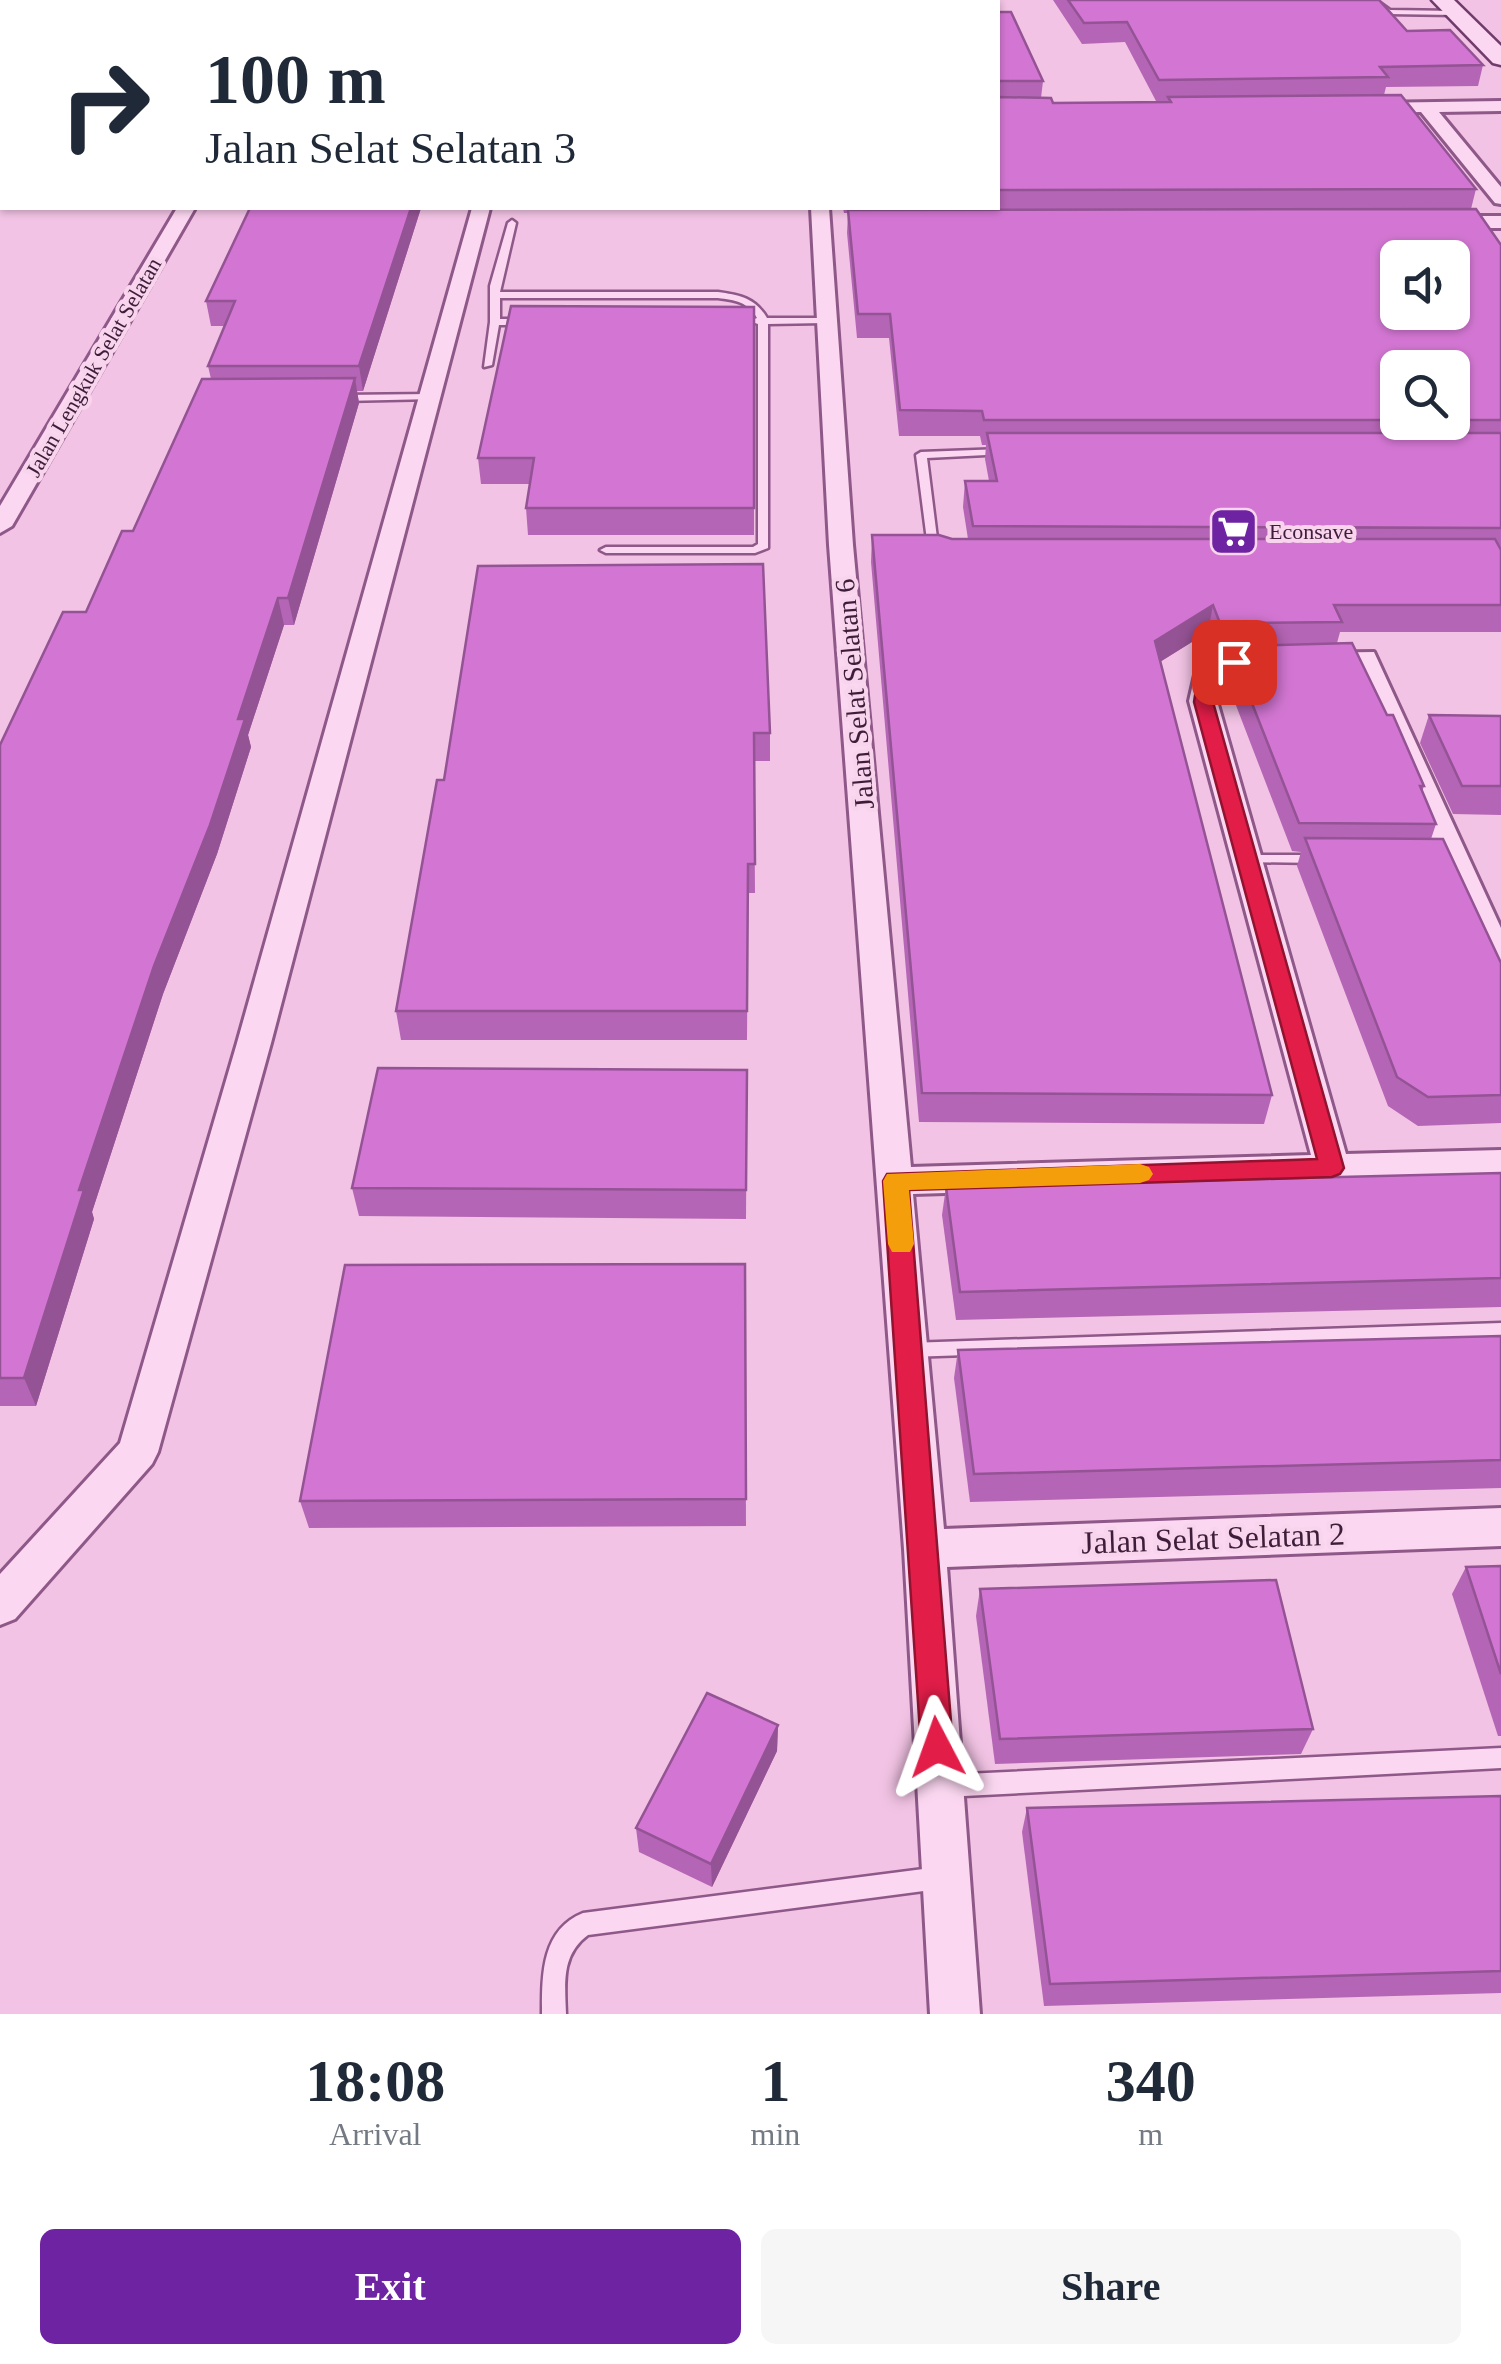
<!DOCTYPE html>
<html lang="en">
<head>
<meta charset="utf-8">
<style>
  body { margin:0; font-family:"Times New Roman",serif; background:#f6f6f7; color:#1f2937; height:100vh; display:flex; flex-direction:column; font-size:38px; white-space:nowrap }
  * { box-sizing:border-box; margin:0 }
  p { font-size:32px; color:#747a83 }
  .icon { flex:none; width:55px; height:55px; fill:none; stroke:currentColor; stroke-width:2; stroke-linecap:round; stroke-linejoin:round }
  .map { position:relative; height:2014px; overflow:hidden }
  .drawer { display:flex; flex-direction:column; background:#fff; flex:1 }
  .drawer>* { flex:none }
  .top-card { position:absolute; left:0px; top:0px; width:1000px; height:210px; box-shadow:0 2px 8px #0004; background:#fff; color:#1f2937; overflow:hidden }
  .tools { position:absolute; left:1380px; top:240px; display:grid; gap:20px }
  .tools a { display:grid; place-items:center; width:90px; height:90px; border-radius:15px; background:#fff; box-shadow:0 2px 8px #0004; font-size:50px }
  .pin { position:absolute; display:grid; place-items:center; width:85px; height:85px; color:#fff; margin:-42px; border-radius:20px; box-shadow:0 5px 15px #0006 }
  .me { position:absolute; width:110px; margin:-55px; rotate:356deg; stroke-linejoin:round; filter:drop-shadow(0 0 8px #0008) }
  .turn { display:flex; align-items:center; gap:35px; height:210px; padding:0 40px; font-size:45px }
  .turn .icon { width:130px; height:130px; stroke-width:2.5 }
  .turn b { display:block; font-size:70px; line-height:85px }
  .eta { display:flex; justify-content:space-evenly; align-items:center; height:170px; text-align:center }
  .eta b { font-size:60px; font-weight:700; line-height:70px }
  .primary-button { display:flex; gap:20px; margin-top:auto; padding:20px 40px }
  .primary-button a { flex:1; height:115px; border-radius:15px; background:#6d23a2; color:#fff; font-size:40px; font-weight:700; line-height:115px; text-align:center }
  .primary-button a+a { background:#f6f6f7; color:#1f2937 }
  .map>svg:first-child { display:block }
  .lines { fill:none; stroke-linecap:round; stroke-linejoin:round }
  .lane-casing { stroke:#8e5888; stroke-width:5 }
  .street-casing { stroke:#8e5888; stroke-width:6 }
  .secondary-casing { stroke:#703b6b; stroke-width:5 }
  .lane { fill:#fcd7f1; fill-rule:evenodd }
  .street { fill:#fcd7f1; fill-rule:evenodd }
  .secondary { fill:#fcd7f1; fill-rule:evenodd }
  .wall { fill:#b565b5; fill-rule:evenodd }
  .shaded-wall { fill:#945394 }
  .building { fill:#d376d3; stroke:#945394; stroke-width:2.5; fill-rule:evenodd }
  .route { fill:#e11d48; stroke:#92132f; stroke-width:2.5 }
  .slow { fill:#f59e0b }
  .labels { text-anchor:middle; stroke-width:8; stroke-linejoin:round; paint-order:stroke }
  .far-street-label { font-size:22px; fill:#3d1d3a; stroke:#f8d4ed }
  .far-poi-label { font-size:22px; fill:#3d1d3a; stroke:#f8d4ed; text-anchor:start }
  .street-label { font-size:28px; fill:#3d1d3a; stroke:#f8d4ed }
  .near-street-label { font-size:32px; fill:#3d1d3a; stroke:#f8d4ed }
</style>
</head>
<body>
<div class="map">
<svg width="1501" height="2014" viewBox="0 0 1501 2014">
  <rect width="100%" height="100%" fill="#f2c3e4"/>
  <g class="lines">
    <defs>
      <g id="lane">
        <path d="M1369,0H1376L1390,10L1455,11L1458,13L1455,15L1388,14Z"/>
        <path d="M512,220L516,223L500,292H718C740,295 755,298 767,318H828L830,320L825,323L768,324V548L755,553H606L600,550L606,547H753L758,544V324L749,321L757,318C748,302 735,300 718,298H500V319H526L531,322L526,325H499L492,365L484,367L490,322V286L508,223Z"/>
        <path d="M431,394L436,397L435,399L342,401L337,398L342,395Z"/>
        <path d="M1002,449L1007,452L1006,454L927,458L939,554L933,557L929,556L916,455L921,452Z"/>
        <path d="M1247,855H1318L1325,859L1318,863L1242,862L1240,859L1242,856Z"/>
        <path d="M1501,1323V1337L909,1357L903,1355L900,1350L903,1345L909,1343Z"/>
        <path d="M1501,1748V1768L944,1797L936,1793L933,1786L936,1779L944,1775Z"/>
        <path d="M939,1867L947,1870L950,1878L947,1886L939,1889L588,1935C561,1955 565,1983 566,2014H542C542,1976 541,1930 583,1913Z"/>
      </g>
      <g id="street">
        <path d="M1501,101V111L1439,112L1501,187V204L1495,203L1421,112L1371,113L1363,108L1371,103Z"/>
        <path d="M177,208H195L12,526L0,533V506Z"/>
        <path d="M472,208H490L271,1043L158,1452L152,1464L15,1619L0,1625V1574L120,1443L237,1043Z"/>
        <path d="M811,208H829L853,545L911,1167L1311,1155L1189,701L1195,675L1234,654L1374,652L1501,928V974L1490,971L1485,963L1355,666L1240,670L1217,684V701L1346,1154L1501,1150V1176L913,1194L944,1529L1501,1508V1546L947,1567L980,2014H930L904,1549L829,545Z"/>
        <path d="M1501,216V228H1441L1432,222L1441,216Z"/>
      </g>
      <path id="secondary" d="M1432,0H1454L1501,46V65L1493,63Z"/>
    </defs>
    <use href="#lane" class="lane-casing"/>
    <use href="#street" class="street-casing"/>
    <use href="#secondary" class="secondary-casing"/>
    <use href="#lane" class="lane"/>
    <use href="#street" class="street"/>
    <use href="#secondary" class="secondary"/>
  </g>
  <g class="wall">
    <path d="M89,0H261V2H90Z"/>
    <path d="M1053,0H1379L1407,31L1483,65L1478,86L1386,87L1384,95L1476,189L1471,209L1501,245V632H1340L1337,643L1387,715L1424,786L1422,792L1436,824L1431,839L1501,963V1123L1418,1126L1388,1106L1297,866L1301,852L1292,851L1227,682L1233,655L1240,650H1234L1218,658L1208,632L1160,662L1272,1095L1264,1124L919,1122L871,562L872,535L968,539L963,507L965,481H989L985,459L986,445H982L980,436H899L889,338H857L847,233L848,213H844L843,208H998V12L1043,81L1041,98L1053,103L1168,102V101H1156L1125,42L1082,44ZM1398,368H1452V422H1398Z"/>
    <path d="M250,208H421L363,391H357L359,403L294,625H284L248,735L251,747L217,854L163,994L92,1212L94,1219L36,1406H0V745L86,612L133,531L211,379L208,366L225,326H211L206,301Z"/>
    <path d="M754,307V535H528L526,508L530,484H481L478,458Z"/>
    <path d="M478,566L770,733V761H754L755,893H748L747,1040H401L396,1011L444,780Z"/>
    <path d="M1429,715L1501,716V815L1453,814L1420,743Z"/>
    <path d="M747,1070L746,1219L359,1216L352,1188Z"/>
    <path d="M1501,1173V1307L956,1320L942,1215L946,1187Z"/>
    <path d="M745,1264L746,1526L309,1528L300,1501Z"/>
    <path d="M1501,1336V1488L970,1502L954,1378L958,1350Z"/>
    <path d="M1501,1566V1736H1498L1452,1594L1466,1567Z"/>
    <path d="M980,1589L1313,1729L1301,1754L995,1764L976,1616Z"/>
    <path d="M778,1725L777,1751L712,1887L639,1852L636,1828Z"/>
    <path d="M1501,1796V1993L1044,2006L1022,1832L1027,1808Z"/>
  </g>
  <g class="shaded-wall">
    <path d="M212,0H261V2H204Z"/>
    <path d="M411,208H421L363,391L359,366Z"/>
    <path d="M355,378L359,403L294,625L288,598Z"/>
    <path d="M278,598L284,625L248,735L251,747L217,854L163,994L92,1212L94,1219L36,1406L24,1378L79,1190Z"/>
    <path d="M1213,605L1208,632L1150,668L1155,641Z"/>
    <path d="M1240,623L1234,650L1218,658L1223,631Z"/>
    <path d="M778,1725L777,1751L712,1887L711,1864Z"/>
  </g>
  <g class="building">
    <path d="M134,0H212L204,2H141Z"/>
    <path d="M1068,0H1379L1407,31L1450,30L1483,65L1380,67L1388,77L1159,80L1127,22L1084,23Z"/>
    <path d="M998,12H1011L1043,81H1000L998,83Z"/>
    <path d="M1401,95L1476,189L998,190V97L1051,98L1053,103L1171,102L1168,97Z"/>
    <path d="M250,208H411L359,366H208L235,301H206Z"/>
    <path d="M1476,209L1501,245V420H1452V368H1398V420H984L982,411L900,410L890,314H858L848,210ZM1398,258H1452V312H1398Z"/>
    <path d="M511,306L754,307V508H526L534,458H478Z"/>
    <path d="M355,378L288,598H278L238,719H245L210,825L154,966L79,1190H84L24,1378H0V745L63,612H86L122,531H133L202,379Z"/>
    <path d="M987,433H1501V528L973,526L965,481H997Z"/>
    <path d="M872,535H939L952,539H1495L1501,550V605H1334L1342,622L1240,623L1223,631L1213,605L1155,641L1272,1095L922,1093Z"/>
    <path d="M763,564L770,733H754L755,864H748L747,1011H396L437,780H444L478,566Z"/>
    <path d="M1352,643L1387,715H1393L1424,786H1420L1436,824L1299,823L1233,655L1247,646Z"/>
    <path d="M1429,715L1501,716V786H1462Z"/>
    <path d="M1305,838L1443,839L1501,963V1095L1428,1097L1397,1077Z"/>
    <path d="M378,1068L747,1070L746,1190L352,1188Z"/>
    <path d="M1501,1173V1278L960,1292L946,1187Z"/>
    <path d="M745,1264L746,1499L300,1501L345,1265Z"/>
    <path d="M1501,1336V1460L974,1474L958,1350Z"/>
    <path d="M1501,1566V1674L1466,1567Z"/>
    <path d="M1276,1580L1313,1729L1000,1739L980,1589Z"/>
    <path d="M707,1693L778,1725L711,1864L636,1828Z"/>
    <path d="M1501,1796V1971L1050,1984L1027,1808Z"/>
  </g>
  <path class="route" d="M1234,657L1243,662L1214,684L1213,702L1344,1168L1340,1174L1332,1177L909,1190L953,1747L949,1758L937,1762L926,1758L921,1747L883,1181L887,1174L1317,1159L1194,702L1198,677Z"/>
  <path class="slow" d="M1140,1164L1149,1167L1153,1174L1149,1180L1140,1183L909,1190L914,1244L910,1252H892L888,1244L883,1181L887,1174Z"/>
  <defs>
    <symbol id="supermarket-square" viewBox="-11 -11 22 22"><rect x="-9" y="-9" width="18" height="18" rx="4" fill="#6d23a2" stroke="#f8d4ed"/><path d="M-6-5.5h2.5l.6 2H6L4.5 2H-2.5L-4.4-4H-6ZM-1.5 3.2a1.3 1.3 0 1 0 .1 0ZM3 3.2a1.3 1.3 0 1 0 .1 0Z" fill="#fff"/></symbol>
  </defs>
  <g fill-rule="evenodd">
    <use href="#supermarket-square" x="1206" y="504" width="55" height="55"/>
  </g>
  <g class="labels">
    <g class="far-street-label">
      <text transform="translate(93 367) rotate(-60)" y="8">Jalan Lengkuk Selat Selatan</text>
    </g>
    <g class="far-poi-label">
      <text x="1269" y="539">Econsave</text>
    </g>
    <g class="street-label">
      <text transform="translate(854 694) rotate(-95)" y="10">Jalan Selat Selatan 6</text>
    </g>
    <g class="near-street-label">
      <text transform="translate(1213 1538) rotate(-2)" y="11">Jalan Selat Selatan 2</text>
    </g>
  </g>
</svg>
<div class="tools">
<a><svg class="icon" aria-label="sound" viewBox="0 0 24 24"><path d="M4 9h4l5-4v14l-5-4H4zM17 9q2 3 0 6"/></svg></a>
<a><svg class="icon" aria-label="search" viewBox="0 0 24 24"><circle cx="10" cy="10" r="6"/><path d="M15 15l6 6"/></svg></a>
</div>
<div class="pin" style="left:1234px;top:662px;background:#d93025"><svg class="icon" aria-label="arrive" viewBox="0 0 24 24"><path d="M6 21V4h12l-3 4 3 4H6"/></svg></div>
<svg class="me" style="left:937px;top:1747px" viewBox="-20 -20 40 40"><path d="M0-17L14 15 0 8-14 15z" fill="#e11d48" stroke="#fff" stroke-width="4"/></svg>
<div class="top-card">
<div class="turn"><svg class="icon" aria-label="right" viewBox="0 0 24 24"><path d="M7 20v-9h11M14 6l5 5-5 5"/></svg><div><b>100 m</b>Jalan Selat Selatan 3</div></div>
</div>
</div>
<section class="drawer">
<div class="eta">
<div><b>18:08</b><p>Arrival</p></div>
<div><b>1</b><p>min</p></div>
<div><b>340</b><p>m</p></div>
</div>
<div class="primary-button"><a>Exit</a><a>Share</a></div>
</section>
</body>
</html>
